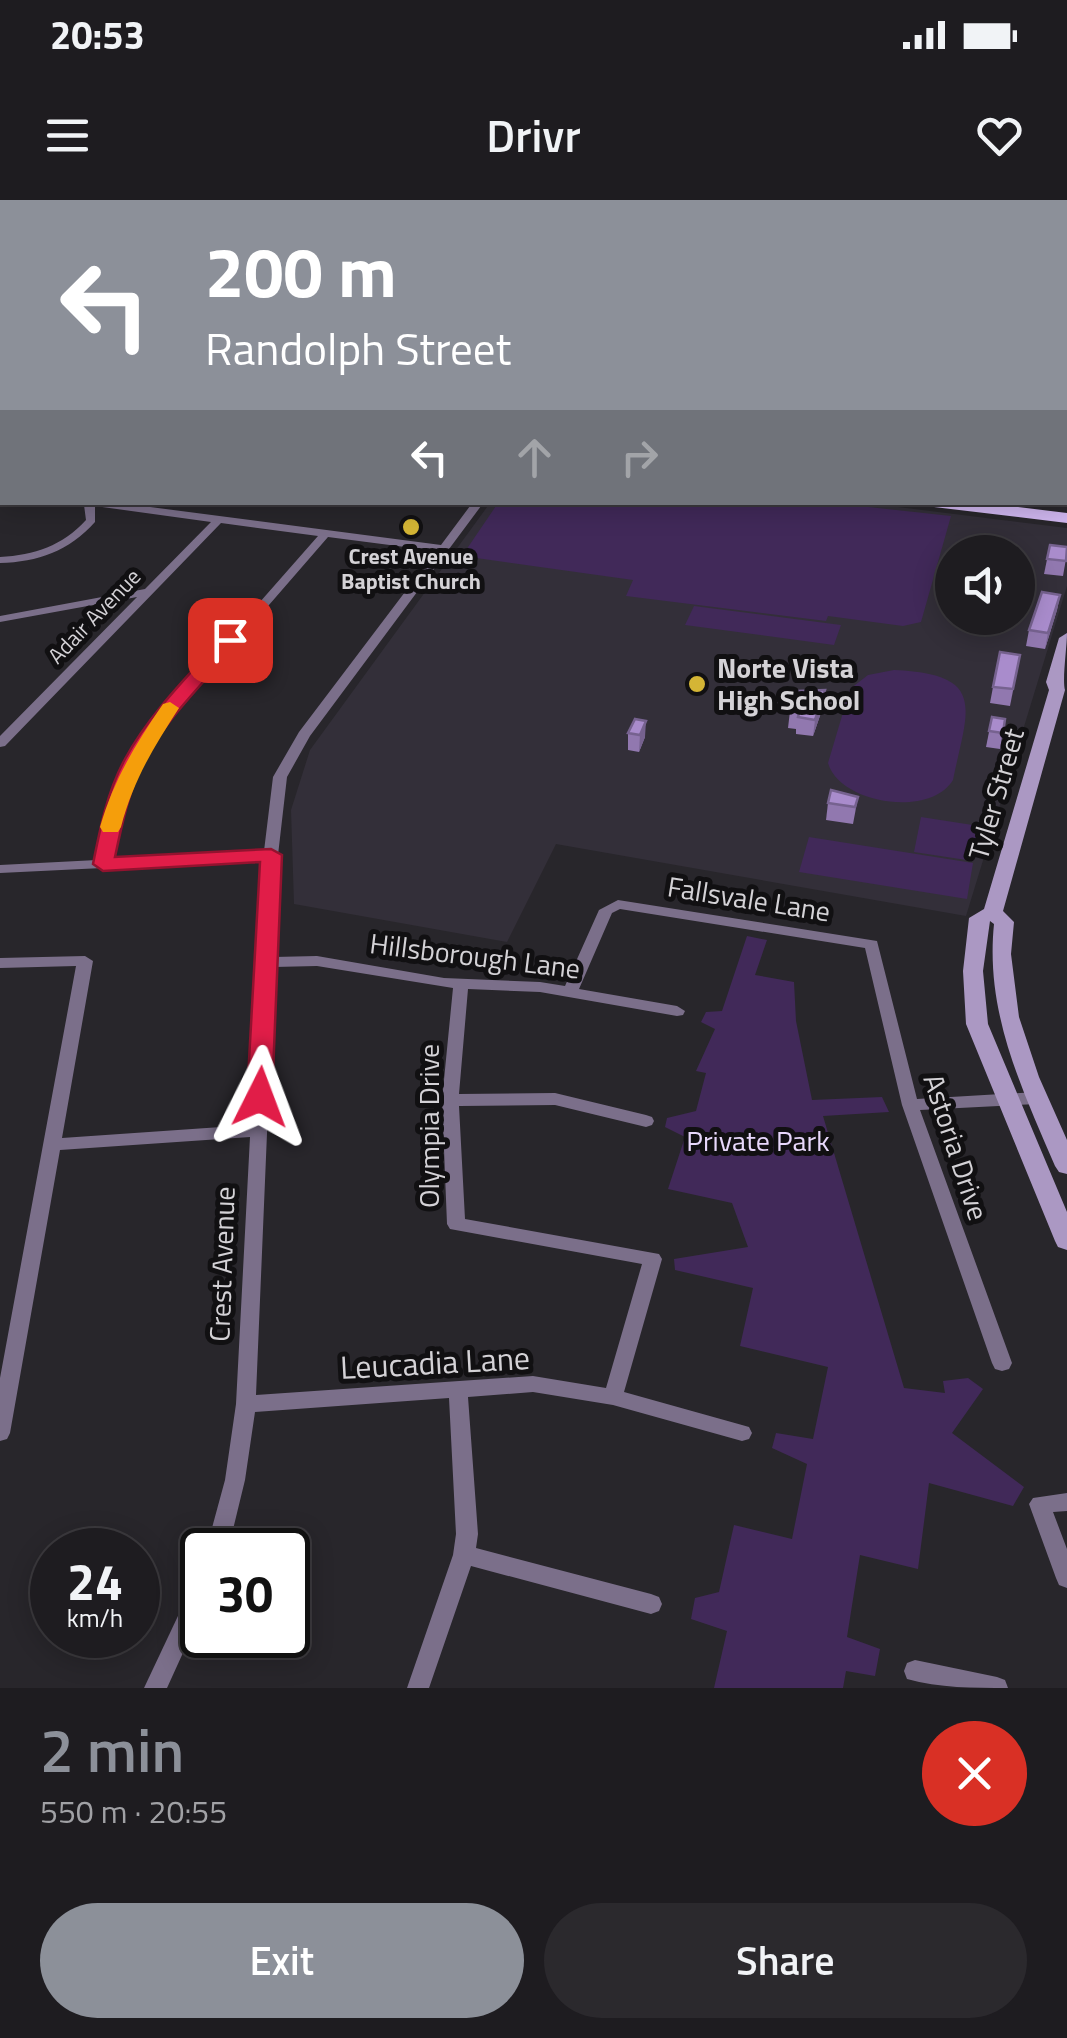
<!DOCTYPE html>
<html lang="en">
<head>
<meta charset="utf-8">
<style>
  body { margin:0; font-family:"Titillium Web",sans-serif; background:#2b292d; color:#f1f3f6; height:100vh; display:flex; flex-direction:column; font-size:38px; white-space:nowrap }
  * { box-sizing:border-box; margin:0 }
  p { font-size:32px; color:#a1a1a5 }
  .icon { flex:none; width:55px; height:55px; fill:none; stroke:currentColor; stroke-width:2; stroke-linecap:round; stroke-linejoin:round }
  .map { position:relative; height:1488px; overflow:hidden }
  .details { display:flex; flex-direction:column; background:#1e1c20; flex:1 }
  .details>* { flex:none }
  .top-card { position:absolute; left:0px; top:0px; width:1068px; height:305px; box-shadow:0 5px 25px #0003,0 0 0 2px #3c3a3e; background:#8c9099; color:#fff; overflow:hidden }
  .controls { position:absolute; left:935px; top:335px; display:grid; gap:20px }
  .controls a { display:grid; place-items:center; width:100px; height:100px; border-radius:50%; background:#1e1c20; box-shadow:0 5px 25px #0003,0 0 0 2px #3c3a3e; font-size:50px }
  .speed { position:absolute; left:30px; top:1328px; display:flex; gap:20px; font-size:50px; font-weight:700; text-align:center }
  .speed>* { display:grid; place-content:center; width:130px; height:130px; border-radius:50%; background:#1e1c20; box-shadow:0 5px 25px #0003,0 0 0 2px #3c3a3e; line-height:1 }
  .speed small { font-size:25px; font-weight:400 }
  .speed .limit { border:5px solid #111; border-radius:15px; background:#fff; color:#111 }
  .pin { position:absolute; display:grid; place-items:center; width:85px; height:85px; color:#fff; margin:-42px; border-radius:20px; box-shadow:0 5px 15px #0006 }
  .me { position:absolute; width:110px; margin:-55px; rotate:3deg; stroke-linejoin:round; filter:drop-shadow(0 0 8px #0008) }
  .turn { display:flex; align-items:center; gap:35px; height:210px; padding:0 40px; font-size:45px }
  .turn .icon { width:130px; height:130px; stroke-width:2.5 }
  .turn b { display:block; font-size:70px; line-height:85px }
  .lanes { display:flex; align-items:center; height:95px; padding:0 40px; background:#0003; justify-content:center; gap:50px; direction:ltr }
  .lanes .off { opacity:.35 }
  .round { display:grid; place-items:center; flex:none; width:105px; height:105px; border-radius:52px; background:#2b292d }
  .headline { display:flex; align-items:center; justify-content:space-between; height:170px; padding:0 40px }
  h1 { font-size:60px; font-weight:600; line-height:75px; color:#8c9099 }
  .action { display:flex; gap:20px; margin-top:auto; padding:20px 40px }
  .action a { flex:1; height:115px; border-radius:60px; background:#8c9099; color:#fff; font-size:40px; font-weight:600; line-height:115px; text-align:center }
  .action a+a { background:#2b292d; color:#f1f3f6 }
  .status { display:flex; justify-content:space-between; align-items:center; height:70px; padding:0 50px; background:#1e1c20; direction:ltr }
  .status svg { height:28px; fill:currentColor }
  header { display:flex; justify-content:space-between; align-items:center; height:130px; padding:0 40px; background:#1e1c20; font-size:45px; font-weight:600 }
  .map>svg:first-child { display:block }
  .built { fill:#332f39; fill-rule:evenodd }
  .green { fill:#412959 }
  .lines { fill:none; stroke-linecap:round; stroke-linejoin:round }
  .street { fill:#7b6f8a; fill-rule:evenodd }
  .secondary { fill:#ab98c3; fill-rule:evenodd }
  .primary { fill:#d0b7f0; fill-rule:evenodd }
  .wall { fill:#9178af }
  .shaded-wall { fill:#76628f }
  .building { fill:#a98ccc; stroke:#76628f; stroke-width:2.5 }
  .route { fill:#e11d48; stroke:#92132f; stroke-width:2.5 }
  .slow { fill:#f59e0b }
  .poi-dot { fill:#d4b535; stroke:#111012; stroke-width:4 }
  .labels { text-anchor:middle; stroke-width:10; stroke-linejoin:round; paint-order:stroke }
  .far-poi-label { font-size:22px; font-weight:bold; fill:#d4d2d6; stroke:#111012 }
  .far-street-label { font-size:22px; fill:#d4d2d6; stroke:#111012 }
  .poi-label { font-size:28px; font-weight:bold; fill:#d4d2d6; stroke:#111012; text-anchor:start }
  .street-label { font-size:28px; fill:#d4d2d6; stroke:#111012 }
  .park-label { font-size:28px; fill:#e8d8fc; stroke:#111012 }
  .near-street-label { font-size:32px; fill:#d4d2d6; stroke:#111012 }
</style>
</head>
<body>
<div class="status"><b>20:53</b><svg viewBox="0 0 49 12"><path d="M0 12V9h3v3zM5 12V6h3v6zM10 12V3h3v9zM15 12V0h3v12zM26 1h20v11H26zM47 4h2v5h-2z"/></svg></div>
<header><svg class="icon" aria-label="menu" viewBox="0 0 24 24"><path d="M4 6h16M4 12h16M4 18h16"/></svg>Drivr<svg class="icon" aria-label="heart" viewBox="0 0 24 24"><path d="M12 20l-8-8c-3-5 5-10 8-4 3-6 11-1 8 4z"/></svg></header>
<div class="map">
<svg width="1067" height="1488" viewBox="0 0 1067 1488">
  <rect width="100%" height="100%" fill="#28262b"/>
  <path class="built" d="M858,302L1067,328V386L966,716L556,644L507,742L294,704L291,610L310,550L490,303ZM952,352H1018V418H952Z"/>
  <g class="green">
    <path d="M832,303L951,316L921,422L903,426L828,416L826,421L626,396L633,380L462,356L498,303Z"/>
    <path d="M694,406L841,425L834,445L685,425Z"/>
    <path d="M894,470C989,474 967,510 953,580C930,618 840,604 828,563L850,489L868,475Z"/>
    <path d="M921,617L979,626L973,661L914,652Z"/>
    <path d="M809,637L973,663L967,699L799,672Z"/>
    <path d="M747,736L767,740L755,775L794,782L796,821L812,900L882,897L889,912L823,916L904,1188L945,1193L943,1181L968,1178L983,1189L952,1233L1024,1287L1013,1306L929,1283L918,1369L860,1355L847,1437L880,1449L875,1476L846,1471L843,1488H714L727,1431L691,1419L695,1398L719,1392L734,1325L792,1339L807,1264L772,1248L776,1233L813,1239L828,1167L740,1146L753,1088L675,1070L674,1059L748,1047L732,1003L668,989L685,937L665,927L667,918L696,911L706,873L696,871L715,829L701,822L706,812L722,811Z"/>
  </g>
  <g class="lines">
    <g class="street">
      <path d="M52,0H84L88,2H61Z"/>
      <path d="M452,0H486L490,2H462Z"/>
      <path d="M611,0H620L622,2H614Z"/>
      <path d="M1065,11H1067L1065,16Z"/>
      <path d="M0,202L2,203V209L0,208Z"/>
      <path d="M1065,222L1067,223V229L1065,228Z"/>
      <path d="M0,280L2,281V287H0Z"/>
      <path d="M80,302H112L441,345L473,302H484L310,536L287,577L278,655L274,757L317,756L444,778L540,782L565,786L599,710L618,700L877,741L917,899L1037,892L1043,894L1045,898L1043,902L1037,904L920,910L1012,1163L1009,1169L1002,1171L995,1169L992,1163L902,905L865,748L620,709L612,713L579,789L677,806L685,811L683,815L677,816L540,792L468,789L459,894L555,893L646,915L652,917L654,921L652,925L646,927L555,905L459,906L465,1019L659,1054L662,1059L624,1192L742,1225L749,1227L752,1233L749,1239L742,1241L613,1205L533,1192L468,1197L478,1334L476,1348L651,1394L659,1397L662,1404L659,1411L651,1414L471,1366L429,1488H407L453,1355L456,1334L449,1198L255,1212L245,1280L228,1350H206L225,1280L236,1204L250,937L60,950L10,1233L7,1239L0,1241V1178L76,766L0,768V758L85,756L93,761L62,938L250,925L264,660L0,673V665L97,660L115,585L144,534L318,336L221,323L5,546L0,547V536L137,397L0,422V416L145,389L211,322L95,306V322C69,351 38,362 0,363V357C35,355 62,346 86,320L84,305ZM328,337L436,351L299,532L273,577L264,651L111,659L129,585L156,535ZM317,766L453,788L442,900L447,1024L450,1029L642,1064L606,1188L533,1176L256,1195L274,767Z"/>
      <path d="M1067,1293V1311L1053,1312L1067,1349V1388L1059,1385L1056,1378L1029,1304L1033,1298Z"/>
      <path d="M202,1379V1411L167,1488H144L194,1382Z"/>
      <path d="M915,1460L997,1477L1005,1480L1008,1488C974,1488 939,1488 907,1479L904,1471L907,1463Z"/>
    </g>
    <g class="secondary">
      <path d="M0,32L2,33V39L0,38Z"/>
      <rect x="1065" y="131" width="2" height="7"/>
      <path d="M1067,433C1067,447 1062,480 1065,490L1003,711L1014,722L1011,754L1019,817L1039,877L1067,940V974L1059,972L1055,966C1021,887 985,812 994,724L990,721L983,771L988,824L1067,1012V1050L1058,1047L1055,1041L966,824L963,771L969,718L984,709L1049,490L1046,482L1059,438Z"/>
    </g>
    <g class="primary">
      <rect x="0" y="190" width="2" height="8"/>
      <path d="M927,302H977L1067,313V323L934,307Z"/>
    </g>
  </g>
  <g class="wall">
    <path d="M1050,345L1067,353L1063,376L1044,374Z"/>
    <path d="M1060,395L1057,410L1045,449L1026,446L1029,430Z"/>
    <path d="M1020,455L1010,506L990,503L993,487Z"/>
    <path d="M825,490L823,507L813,536L796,534V529L788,528L790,511Z"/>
    <path d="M992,517L1005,519L1000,549L986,547Z"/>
    <path d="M635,519L645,537L639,552L628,550V533Z"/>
    <path d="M858,597L853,624L826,620L828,603Z"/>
  </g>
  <g class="shaded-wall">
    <path d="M1060,395L1057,410L1045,449L1048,433Z"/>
    <path d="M825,490L823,507L813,536L815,520Z"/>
    <path d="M646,521L645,537L639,552L640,535Z"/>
  </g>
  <g class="building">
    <path d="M0,143H2V160L0,159Z"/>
    <path d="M1050,345L1067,347L1066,361L1047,359Z"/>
    <path d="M1042,392L1060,395L1048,433L1029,430Z"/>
    <path d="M1000,452L1020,455L1013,489L993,487Z"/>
    <path d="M825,490L815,520L798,517L799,513L790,511L797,491Z"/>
    <path d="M992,517L1005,519L1003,533L989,531Z"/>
    <path d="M635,519L646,521L640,535L628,533Z"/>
    <path d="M831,590L858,597L855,607L828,603Z"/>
  </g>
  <path class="route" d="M230,435L239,440C208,480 169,514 145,559C129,589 122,624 115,657L271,649L282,655L272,897L260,905L247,897L260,662L103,671L93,664C100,629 107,592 125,559C150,513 189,475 223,437Z"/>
  <path class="slow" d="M170,502L179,508C153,548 133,581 121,627L118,632H103L100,627C114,579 135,545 163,504Z"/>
  <g class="poi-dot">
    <circle cx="411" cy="327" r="10"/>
    <circle cx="697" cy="484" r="10"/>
  </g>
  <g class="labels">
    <g class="far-poi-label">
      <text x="411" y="364">Crest Avenue<tspan x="411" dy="25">Baptist Church</tspan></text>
    </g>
    <g class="far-street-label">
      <text transform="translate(94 416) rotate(-46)" y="8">Adair Avenue</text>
    </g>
    <g class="poi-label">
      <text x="717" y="478">Norte Vista<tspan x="717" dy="32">High School</tspan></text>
    </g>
    <g class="street-label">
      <text transform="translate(996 594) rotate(-74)" y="10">Tyler Street</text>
      <text transform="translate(749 699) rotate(9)" y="10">Fallsvale Lane</text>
      <text transform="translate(475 756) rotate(7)" y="10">Hillsborough Lane</text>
      <text transform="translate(429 926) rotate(-90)" y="10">Olympia Drive</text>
      <text transform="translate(956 947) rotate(72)" y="10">Astoria Drive</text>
      <text transform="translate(222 1064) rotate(-88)" y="10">Crest Avenue</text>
    </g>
    <g class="park-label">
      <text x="758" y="951">Private Park</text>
    </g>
    <g class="near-street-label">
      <text transform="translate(435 1163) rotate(-3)" y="11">Leucadia Lane</text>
    </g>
  </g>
</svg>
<div class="controls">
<a><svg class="icon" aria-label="sound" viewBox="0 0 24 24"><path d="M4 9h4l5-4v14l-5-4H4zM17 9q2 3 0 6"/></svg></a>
</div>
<div class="speed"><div>24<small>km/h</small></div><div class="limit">30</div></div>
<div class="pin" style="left:230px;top:440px;background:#d93025"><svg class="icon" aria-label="arrive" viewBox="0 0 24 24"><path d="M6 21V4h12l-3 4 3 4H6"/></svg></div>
<svg class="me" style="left:260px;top:897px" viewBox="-20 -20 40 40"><path d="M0-17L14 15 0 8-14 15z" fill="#e11d48" stroke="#fff" stroke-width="4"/></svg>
<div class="top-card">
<div class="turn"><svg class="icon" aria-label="left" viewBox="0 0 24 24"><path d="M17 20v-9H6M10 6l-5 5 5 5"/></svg><div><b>200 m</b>Randolph Street</div></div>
<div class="lanes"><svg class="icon" aria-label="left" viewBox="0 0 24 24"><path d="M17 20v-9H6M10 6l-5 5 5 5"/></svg><svg class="icon off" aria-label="ahead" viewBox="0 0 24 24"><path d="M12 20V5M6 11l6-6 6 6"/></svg><svg class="icon off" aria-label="right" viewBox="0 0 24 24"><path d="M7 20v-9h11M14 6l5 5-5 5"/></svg></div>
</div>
</div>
<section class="details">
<div class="headline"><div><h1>2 min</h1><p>550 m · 20:55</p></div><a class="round" style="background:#d93025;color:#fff"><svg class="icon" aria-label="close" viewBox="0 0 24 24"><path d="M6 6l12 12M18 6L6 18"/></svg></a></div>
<div class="action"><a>Exit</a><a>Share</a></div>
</section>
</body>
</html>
